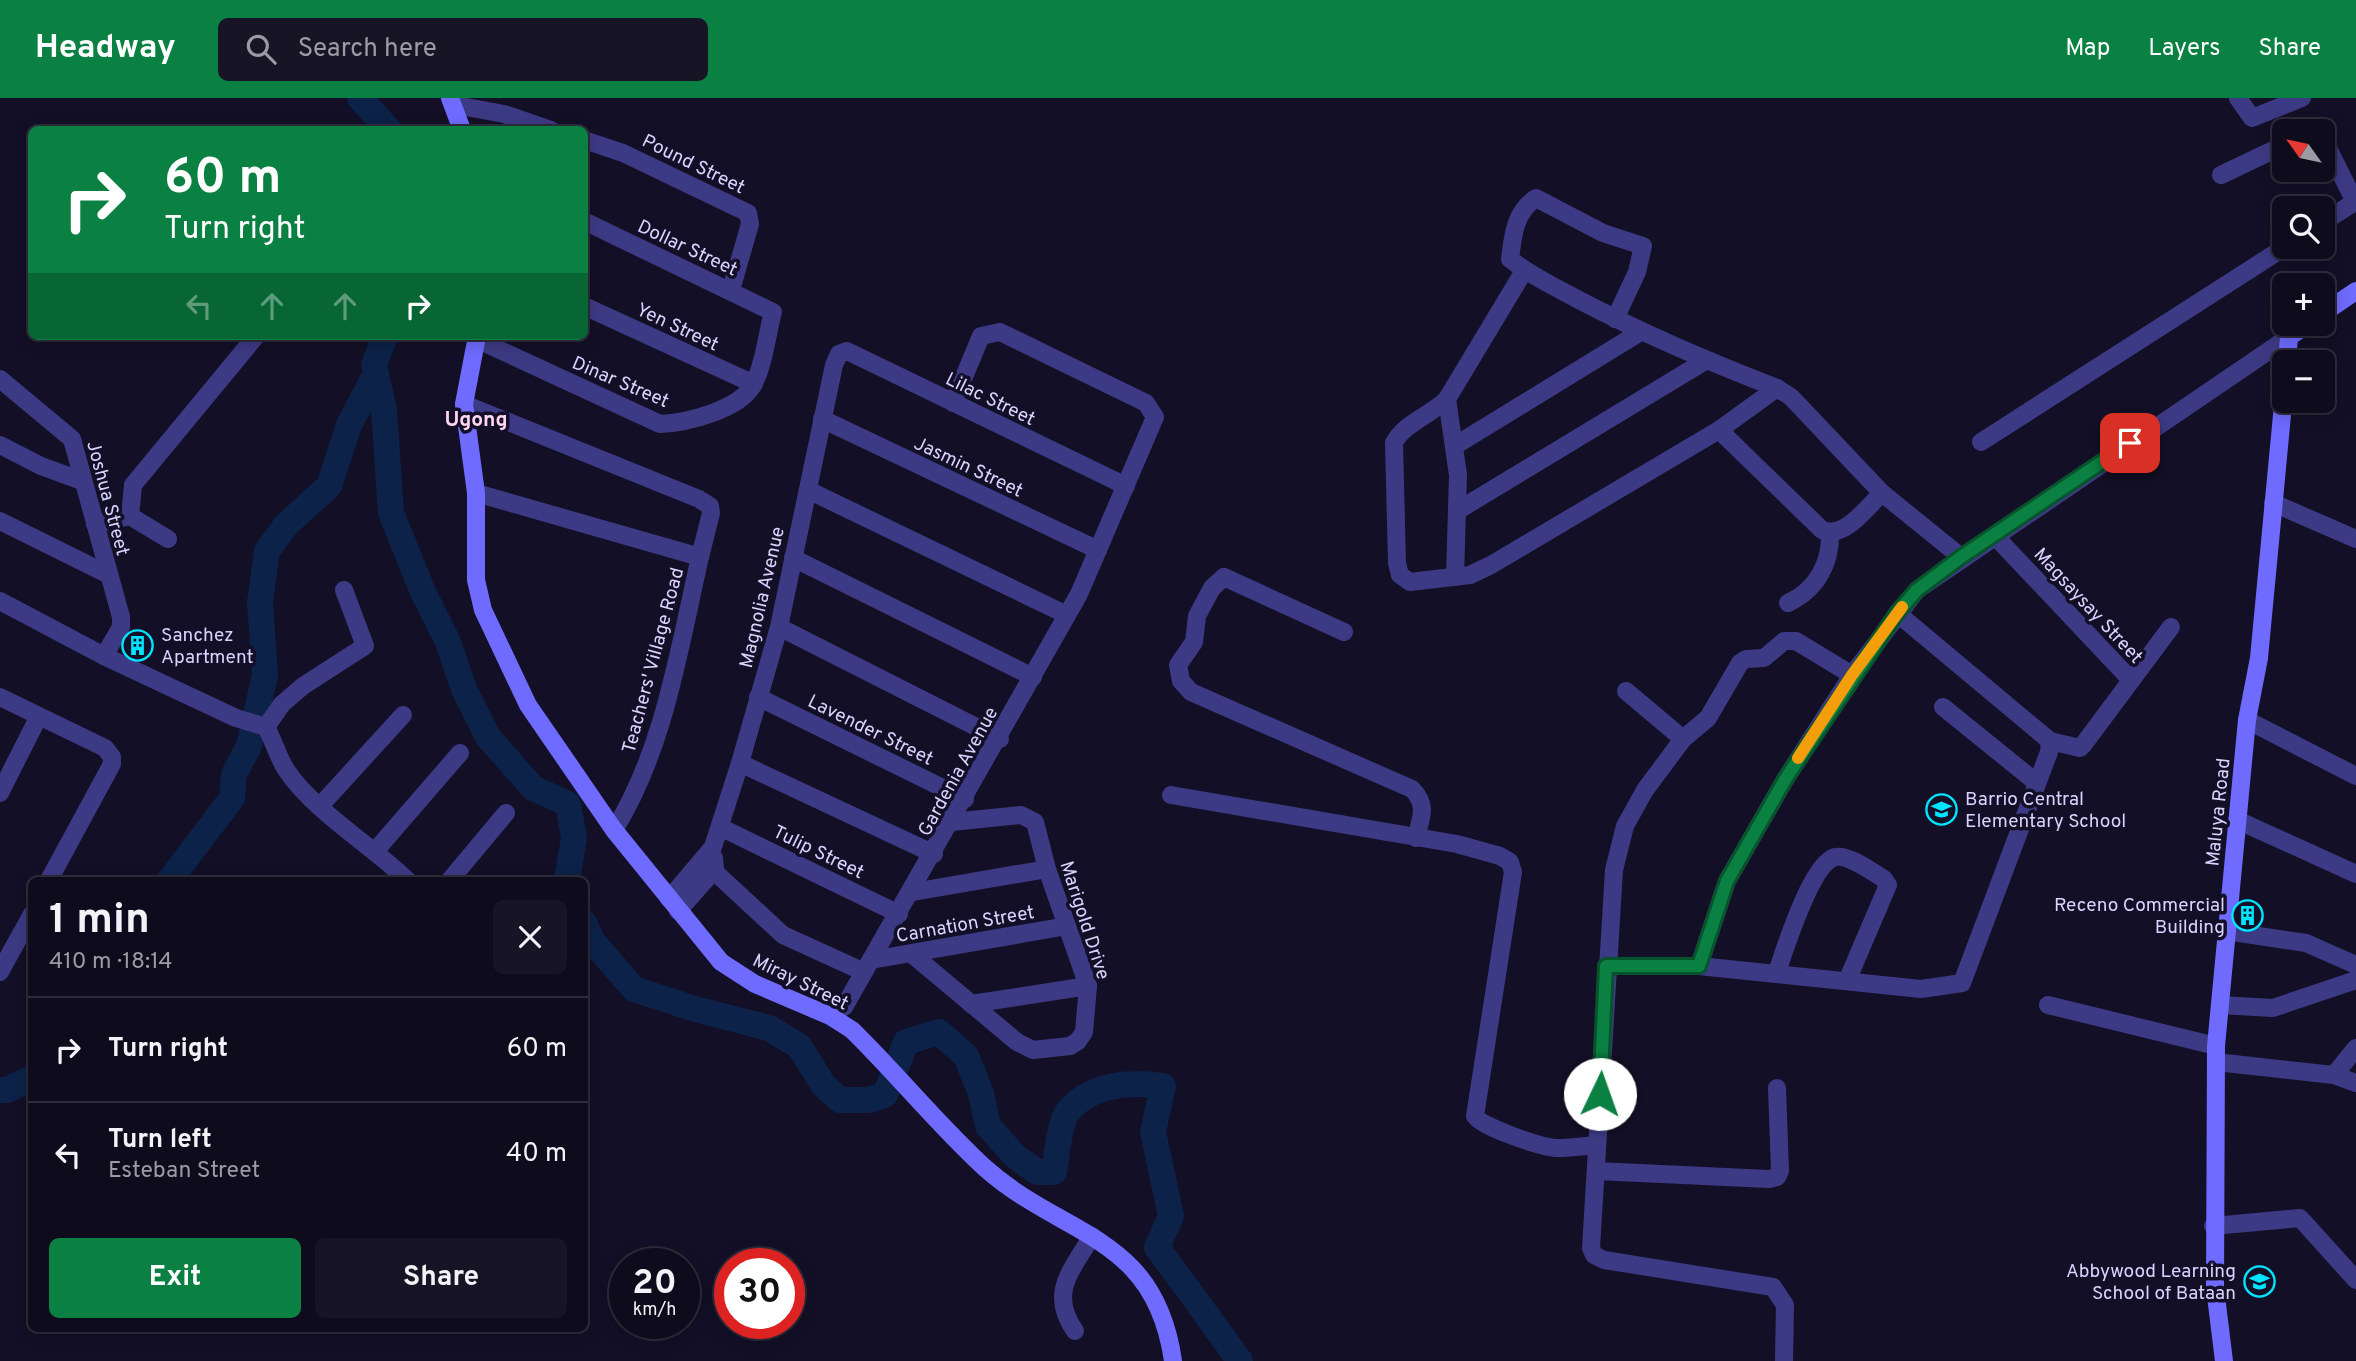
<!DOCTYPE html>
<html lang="en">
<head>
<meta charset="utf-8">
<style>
  body { margin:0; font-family:Overpass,sans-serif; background:#171425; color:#f1f3f6; height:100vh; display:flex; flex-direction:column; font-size:26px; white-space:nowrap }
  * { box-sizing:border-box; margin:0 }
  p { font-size:23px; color:#9b9ba3 }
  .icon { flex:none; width:38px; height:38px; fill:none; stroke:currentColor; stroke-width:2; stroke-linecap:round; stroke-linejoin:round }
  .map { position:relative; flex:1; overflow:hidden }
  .side { position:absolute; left:28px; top:779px; width:560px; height:455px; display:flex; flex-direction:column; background:#0e0b1c; border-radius:10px; box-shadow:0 4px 18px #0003,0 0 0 2px #2e2b3b }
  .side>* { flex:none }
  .banner { position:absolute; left:28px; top:28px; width:560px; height:214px; border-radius:10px; box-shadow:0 4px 18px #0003,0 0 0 2px #2e2b3b; background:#0b8043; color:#fff; overflow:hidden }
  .needle { width:46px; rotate:303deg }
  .tools { position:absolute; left:2272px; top:21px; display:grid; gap:14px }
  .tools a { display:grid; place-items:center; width:63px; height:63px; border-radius:10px; background:#0e0b1c; box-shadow:0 4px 18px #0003,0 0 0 2px #2e2b3b; font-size:35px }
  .speed { position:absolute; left:609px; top:1150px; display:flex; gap:14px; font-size:35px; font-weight:700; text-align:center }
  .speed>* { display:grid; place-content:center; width:91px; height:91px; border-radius:50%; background:#0e0b1c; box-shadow:0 4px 18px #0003,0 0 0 2px #2e2b3b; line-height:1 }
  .speed small { font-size:18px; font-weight:400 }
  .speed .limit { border:10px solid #d22; background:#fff; color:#111 }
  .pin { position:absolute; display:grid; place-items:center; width:60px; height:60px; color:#fff; margin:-30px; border-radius:14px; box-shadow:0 4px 10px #0006 }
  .me { position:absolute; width:77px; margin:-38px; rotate:3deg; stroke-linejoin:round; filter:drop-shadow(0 0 5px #0008) }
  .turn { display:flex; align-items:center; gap:24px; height:147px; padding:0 21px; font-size:32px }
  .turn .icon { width:91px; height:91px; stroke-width:2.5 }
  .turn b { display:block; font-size:49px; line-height:60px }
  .lanes { display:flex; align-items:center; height:66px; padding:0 21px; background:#0003; justify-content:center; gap:35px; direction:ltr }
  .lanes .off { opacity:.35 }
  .round { display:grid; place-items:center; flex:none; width:74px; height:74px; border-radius:10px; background:#171425 }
  .summary { display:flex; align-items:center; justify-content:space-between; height:119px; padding:0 21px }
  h1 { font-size:42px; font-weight:700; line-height:52px }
  .primary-button { display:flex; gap:14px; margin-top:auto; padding:14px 21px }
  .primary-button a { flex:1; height:80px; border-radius:10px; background:#0b8043; color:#fff; font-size:28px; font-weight:700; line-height:80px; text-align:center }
  .primary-button a+a { background:#171425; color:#f1f3f6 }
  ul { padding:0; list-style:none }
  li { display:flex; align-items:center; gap:21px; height:105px; padding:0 21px; border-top:2px solid #2e2b3b }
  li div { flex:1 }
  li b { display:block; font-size:26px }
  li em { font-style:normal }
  header { display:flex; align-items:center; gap:42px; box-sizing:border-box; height:98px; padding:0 35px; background:#0b8043; color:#fff }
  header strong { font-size:33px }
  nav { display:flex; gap:38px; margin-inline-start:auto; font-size:24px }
  .search { width:490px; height:63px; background:#171425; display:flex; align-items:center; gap:18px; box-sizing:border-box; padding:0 24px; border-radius:10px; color:#9b9ba3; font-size:26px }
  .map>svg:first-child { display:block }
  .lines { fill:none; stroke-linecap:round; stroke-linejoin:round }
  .river { stroke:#0c2248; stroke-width:26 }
  .street { stroke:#3d3a85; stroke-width:18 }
  .secondary { stroke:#6f6bff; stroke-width:18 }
  .route-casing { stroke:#07532c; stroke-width:18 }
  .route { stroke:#0b8043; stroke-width:12 }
  .slow { stroke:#f59e0b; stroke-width:12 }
  .labels { text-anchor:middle; stroke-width:7; stroke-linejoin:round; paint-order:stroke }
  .street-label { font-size:19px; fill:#d9d4ff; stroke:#130f26 }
  .poi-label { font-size:19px; fill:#d9d4ff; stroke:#130f26; text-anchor:start }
  .neighbourhood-label { font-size:21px; font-weight:bold; fill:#ffd6f0; stroke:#130f26 }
</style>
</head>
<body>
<header>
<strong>Headway</strong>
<div class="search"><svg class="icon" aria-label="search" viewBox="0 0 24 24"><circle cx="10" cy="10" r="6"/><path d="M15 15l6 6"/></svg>Search here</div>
<nav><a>Map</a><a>Layers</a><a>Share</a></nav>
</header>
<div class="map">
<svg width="2356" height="1263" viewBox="0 0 2356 1263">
  <rect width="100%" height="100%" fill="#130f26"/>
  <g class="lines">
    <g class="river">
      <path d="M360,0L389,32"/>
      <path d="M385,238L374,267L384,312L391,415L423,494L448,544L464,591L488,639L533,690L568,706L574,740L567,782"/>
      <path d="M170,782L232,700L234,676L249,648L265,577L260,504L267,453L286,427L329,388L349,327L376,275"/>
      <path d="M584,825L593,844L634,891L695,911L769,930L799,948L824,988L840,1002H868L885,997L906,944L939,934L966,958L981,995L988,1028L1015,1058L1037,1074H1054C1056,1061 1060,1024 1067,1015C1089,986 1130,983 1163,988L1153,1034L1171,1118L1157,1149L1240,1263"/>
      <path d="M0,992H7L32,980"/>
    </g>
    <g class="street">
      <path d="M2238,0L2252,20L2302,0"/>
      <path d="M455,7L504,16L551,32"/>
      <path d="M2322,38L2355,104"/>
      <path d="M584,42L623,55L748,115L750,126L731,192"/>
      <path d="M2221,77L2284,47"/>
      <path d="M2322,125L2356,103"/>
      <path d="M1524,173L1447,301C1431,317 1404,325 1394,345L1397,465L1400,477L1410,484L1470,477L1491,467L1719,332L1777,290L1791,299L1882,395L1961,459"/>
      <path d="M584,208L754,286"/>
      <path d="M1615,221L1637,174L1643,148L1603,135L1536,100C1515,114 1513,136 1510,161C1531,178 1555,189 1579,202C1644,236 1709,264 1777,290"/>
      <path d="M476,241L660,326C686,325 739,312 753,287C764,267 767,236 773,214L584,123"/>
      <path d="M0,281L72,341L121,519V529L104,558"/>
      <path d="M1447,301L1458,377L1455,479"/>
      <path d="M464,306L699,401L710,408L711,415L700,459"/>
      <path d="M822,321L1098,452"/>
      <path d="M1719,332L1822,432C1845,441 1866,410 1882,395"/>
      <path d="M1981,344L2285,149"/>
      <path d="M0,347L41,368L82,383"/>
      <path d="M1456,347L1642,233"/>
      <path d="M808,392L1067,517"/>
      <path d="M476,395L700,459C679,551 664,652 614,732"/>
      <path d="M2273,405L2356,441"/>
      <path d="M1457,413L1705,263"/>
      <path d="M130,418L133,387L256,238"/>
      <path d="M0,423L109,477"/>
      <path d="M95,426L130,418L168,441"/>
      <path d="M1994,437L2131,582"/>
      <path d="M793,460L1033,579"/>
      <path d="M0,503L104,558L236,620L266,629L282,606L303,588L365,548L344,492"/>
      <path d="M1788,505C1816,492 1831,466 1830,435"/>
      <path d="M1897,515L2050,643"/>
      <path d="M779,529L1000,641"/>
      <path d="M1344,534L1224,479L1212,490L1197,518L1194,544L1178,567L1181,583L1191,594L1412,691C1428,707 1421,720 1416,740"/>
      <path d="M1626,593L1683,641"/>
      <path d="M0,599L105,650L112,659V666L49,782"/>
      <path d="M758,599L965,701"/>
      <path d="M1943,609L2037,685"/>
      <path d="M2247,622L2356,678"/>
      <path d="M266,629C274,643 278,660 287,673C313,712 372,748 407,782"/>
      <path d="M2050,643L2080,650L2083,647L2171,529"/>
      <path d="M740,665L934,756"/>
      <path d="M0,695L39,618"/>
      <path d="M1171,697L1457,746L1500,758L1510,764L1513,774L1475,1018C1481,1029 1543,1050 1558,1050C1571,1050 1584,1048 1597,1047"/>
      <path d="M320,708L403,617"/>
      <path d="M2237,722L2356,776"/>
      <path d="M720,729L899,816"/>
      <path d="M376,752L460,655"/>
      <path d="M702,762L783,837L864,874"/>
      <path d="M450,782L506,715"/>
      <path d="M913,794L1047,771"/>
      <path d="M669,801L713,749L740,665L779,529L834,267L839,256L847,253L1126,388"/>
      <path d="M678,813L715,771L714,760"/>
      <path d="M2226,833L2306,845L2356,867"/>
      <path d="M913,857L1017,944L1033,952L1070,948L1078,943L1084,934L1088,888L1047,771L1035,724L1021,717L952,724"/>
      <path d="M871,862L1067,828"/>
      <path d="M1606,868H1699L1921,891L1962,885L2049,654L2050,643"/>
      <path d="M1699,868L1727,783L1786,680L1852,577L1917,492L2289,239"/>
      <path d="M0,874L32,816"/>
      <path d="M1777,874C1785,851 1811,766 1835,759C1849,756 1872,774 1884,781L1888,787L1847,883"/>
      <path d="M971,906L1088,888"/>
      <path d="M2048,907L2216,948"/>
      <path d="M2220,907L2273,910L2356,882"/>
      <path d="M844,909L1079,496L1155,319L1146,305L1000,234L981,238L953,305"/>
      <path d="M2216,964L2334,977L2356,985"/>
      <path d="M2334,977L2356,950"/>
      <path d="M1596,1073L1769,1081L1777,1079L1780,1073L1777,990"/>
      <path d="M2213,1128L2300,1120L2356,1182"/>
      <path d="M1075,1233C1048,1195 1072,1172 1092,1138"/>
      <path d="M1784,1263L1785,1207L1773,1189L1604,1162L1594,1157L1591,1150L1614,772L1625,728L1645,692L1683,641L1708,620L1740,565L1746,561L1764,560L1784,543H1796L1852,577"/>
    </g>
    <g class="secondary">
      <path d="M450,0L462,32"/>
      <path d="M2322,216L2356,193"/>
      <path d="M477,238L464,306L476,395V482L483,512L528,607L614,732L721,864L755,886L830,918L852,932C898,977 938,1027 985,1070C1064,1140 1155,1136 1173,1263"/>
      <path d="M2287,264L2289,239L2308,226"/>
      <path d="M2224,1263L2215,1190L2216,948L2247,622L2259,560L2284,296"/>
    </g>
  </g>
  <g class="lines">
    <defs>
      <path id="route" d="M1600,996L1606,868H1699L1727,783L1786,680L1897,515L1917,492L1961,459L2130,345"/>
    </defs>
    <use href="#route" class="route-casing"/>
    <use href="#route" class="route"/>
    <path class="slow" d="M1798,660L1852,577L1902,509"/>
  </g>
  <defs>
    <symbol id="building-ring" viewBox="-11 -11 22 22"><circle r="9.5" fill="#130f26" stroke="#00e5ff" stroke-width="1.5"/><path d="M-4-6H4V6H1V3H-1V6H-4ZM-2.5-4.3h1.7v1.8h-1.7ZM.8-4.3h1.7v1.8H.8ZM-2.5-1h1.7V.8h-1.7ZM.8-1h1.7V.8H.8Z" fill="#00e5ff"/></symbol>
    <symbol id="school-ring" viewBox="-11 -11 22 22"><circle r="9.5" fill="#130f26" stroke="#00e5ff" stroke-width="1.5"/><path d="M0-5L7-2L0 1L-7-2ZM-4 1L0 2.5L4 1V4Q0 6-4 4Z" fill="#00e5ff"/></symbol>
  </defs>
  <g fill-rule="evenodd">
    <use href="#building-ring" x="120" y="530" width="35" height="35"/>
    <use href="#school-ring" x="1924" y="694" width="35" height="35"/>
    <use href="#building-ring" x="2230" y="800" width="35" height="35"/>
    <use href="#school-ring" x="2242" y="1166" width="35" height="35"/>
  </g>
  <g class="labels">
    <g class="street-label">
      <text transform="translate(694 65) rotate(26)" y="7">Pound Street</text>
      <text transform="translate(688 149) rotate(25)" y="7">Dollar Street</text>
      <text transform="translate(678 228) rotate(25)" y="7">Yen Street</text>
      <text transform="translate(621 283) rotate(23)" y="7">Dinar Street</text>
      <text transform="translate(991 300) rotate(26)" y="7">Lilac Street</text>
      <text transform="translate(969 368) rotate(25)" y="7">Jasmin Street</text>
      <text transform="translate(109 400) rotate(75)" y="7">Joshua Street</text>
      <text transform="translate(761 499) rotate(-77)" y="7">Magnolia Avenue</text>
      <text transform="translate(2089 507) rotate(47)" y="7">Magsaysay Street</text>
      <text transform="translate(652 562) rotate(-75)" y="7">Teachers' Village Road</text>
      <text transform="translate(871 631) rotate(26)" y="7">Lavender Street</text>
      <text transform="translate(957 673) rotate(-61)" y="7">Gardenia Avenue</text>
      <text transform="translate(2217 714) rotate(-84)" y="7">Maluya Road</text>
      <text transform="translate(819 753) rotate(26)" y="7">Tulip Street</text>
      <text transform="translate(1086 822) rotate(72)" y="7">Marigold Drive</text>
      <text transform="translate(965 825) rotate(-10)" y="7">Carnation Street</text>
      <text transform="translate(801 883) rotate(26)" y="7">Miray Street</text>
    </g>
    <g class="poi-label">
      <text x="161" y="543">Sanchez<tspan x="161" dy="22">Apartment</tspan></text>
      <text x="1965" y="707">Barrio Central<tspan x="1965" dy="22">Elementary School</tspan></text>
      <text x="2225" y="813" text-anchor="end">Receno Commercial<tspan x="2225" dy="22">Building</tspan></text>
      <text x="2236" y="1179" text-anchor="end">Abbywood Learning<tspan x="2236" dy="22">School of Bataan</tspan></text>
    </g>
    <g class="neighbourhood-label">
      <text x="476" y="328">Ugong</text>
    </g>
  </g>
</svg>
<div class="tools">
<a><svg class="needle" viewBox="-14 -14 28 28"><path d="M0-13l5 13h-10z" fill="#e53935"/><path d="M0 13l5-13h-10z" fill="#9b9ba3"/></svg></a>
<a><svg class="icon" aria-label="search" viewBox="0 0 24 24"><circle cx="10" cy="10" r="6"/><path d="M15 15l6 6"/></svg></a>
<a>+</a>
<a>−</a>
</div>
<div class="speed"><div>20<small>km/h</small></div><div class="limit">30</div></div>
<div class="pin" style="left:2130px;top:345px;background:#d93025"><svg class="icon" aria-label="arrive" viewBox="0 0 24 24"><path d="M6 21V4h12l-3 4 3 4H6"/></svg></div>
<svg class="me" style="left:1600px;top:996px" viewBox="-20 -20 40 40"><circle r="19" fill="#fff"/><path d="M0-13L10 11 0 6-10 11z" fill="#0b8043"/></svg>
<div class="banner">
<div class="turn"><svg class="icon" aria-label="right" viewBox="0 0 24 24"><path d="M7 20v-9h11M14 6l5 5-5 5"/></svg><div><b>60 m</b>Turn right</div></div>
<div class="lanes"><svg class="icon off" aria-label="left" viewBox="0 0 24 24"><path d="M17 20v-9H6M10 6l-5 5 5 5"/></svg><svg class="icon off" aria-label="ahead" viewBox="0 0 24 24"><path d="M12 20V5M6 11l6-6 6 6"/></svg><svg class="icon off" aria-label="ahead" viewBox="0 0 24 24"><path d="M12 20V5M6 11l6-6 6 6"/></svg><svg class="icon" aria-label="right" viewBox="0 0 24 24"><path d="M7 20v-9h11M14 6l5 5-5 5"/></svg></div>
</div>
<section class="side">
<div class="summary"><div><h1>1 min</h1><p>410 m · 18:14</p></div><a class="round"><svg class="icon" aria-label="close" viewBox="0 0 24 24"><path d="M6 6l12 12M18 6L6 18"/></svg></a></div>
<ul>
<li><svg class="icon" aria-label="right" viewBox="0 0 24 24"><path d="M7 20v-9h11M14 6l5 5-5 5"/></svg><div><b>Turn right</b></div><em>60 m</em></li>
<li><svg class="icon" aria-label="left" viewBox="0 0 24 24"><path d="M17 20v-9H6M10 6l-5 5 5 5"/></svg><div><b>Turn left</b><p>Esteban Street</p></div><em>40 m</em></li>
</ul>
<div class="primary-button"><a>Exit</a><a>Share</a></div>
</section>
</div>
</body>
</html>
